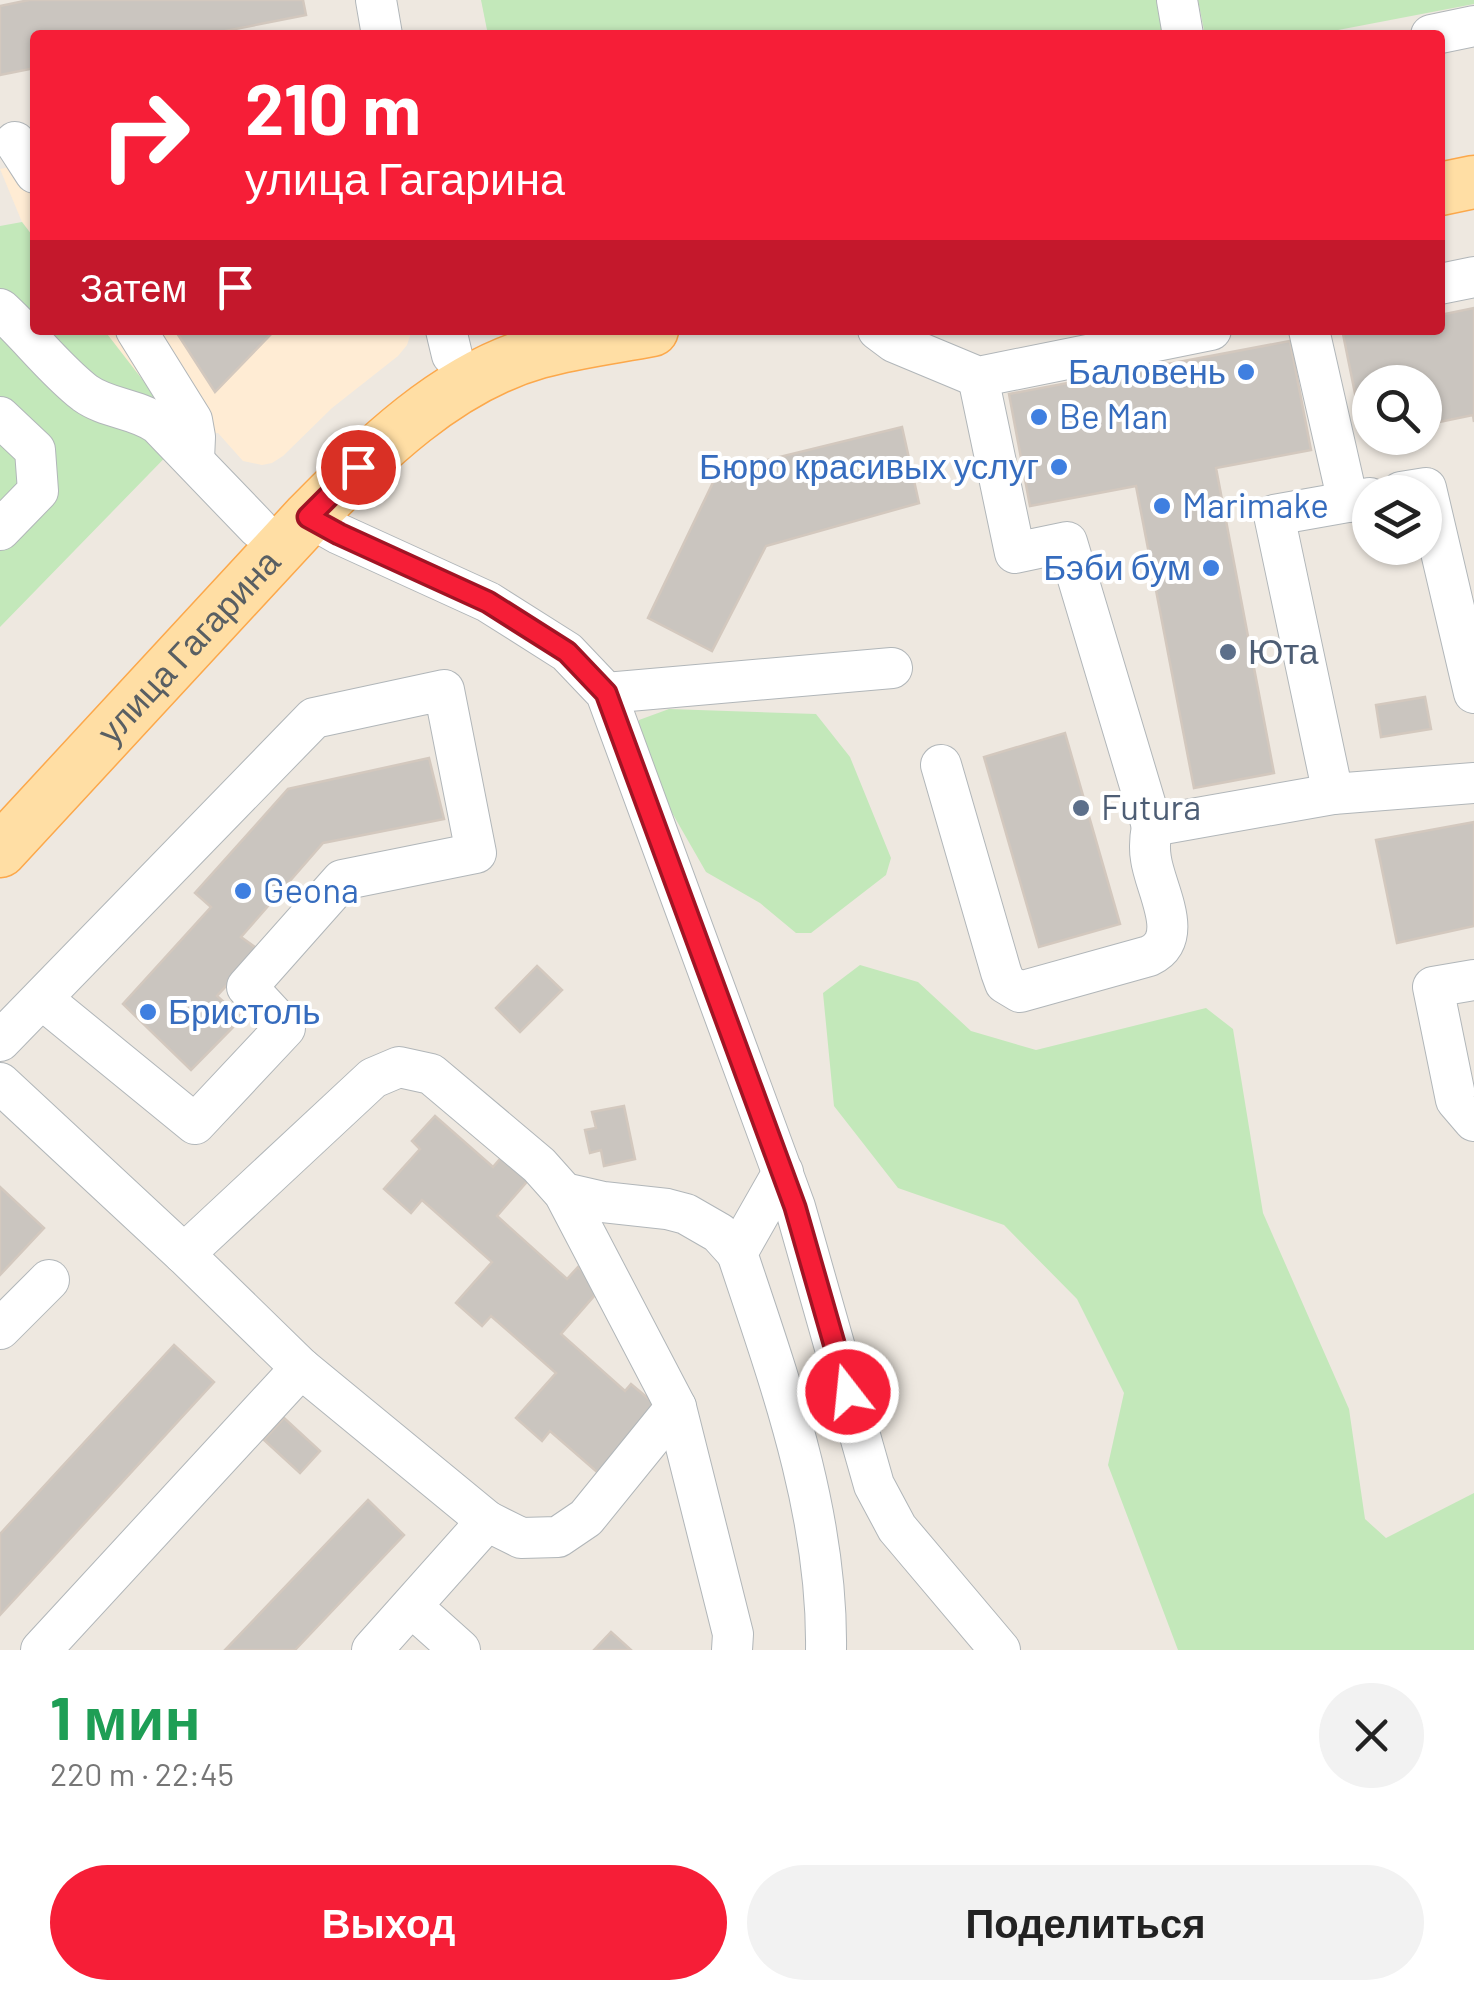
<!DOCTYPE html>
<html lang="ru">
<head>
<meta charset="utf-8">
<style>
  body { margin:0; font-family:Barlow,sans-serif; background:#f2f2f2; color:#222; height:100vh; display:flex; flex-direction:column; font-size:38px; white-space:nowrap }
  * { box-sizing:border-box; margin:0 }
  p { font-size:32px; color:#767676 }
  .icon { flex:none; width:55px; height:55px; fill:none; stroke:currentColor; stroke-width:2; stroke-linecap:round; stroke-linejoin:round }
  .map { position:relative; height:1650px; overflow:hidden }
  .side { display:flex; flex-direction:column; background:#fff; flex:1 }
  .side>* { flex:none }
  .hud { position:absolute; left:30px; top:30px; width:1415px; height:305px; border-radius:10px; box-shadow:0 2px 8px #0004; background:#f61e37; color:#fff; overflow:hidden }
  .tools { position:absolute; left:1352px; top:365px; display:grid; gap:20px }
  .tools a { display:grid; place-items:center; width:90px; height:90px; border-radius:50%; background:#fff; box-shadow:0 2px 8px #0004; font-size:50px }
  .pin { position:absolute; display:grid; place-items:center; width:85px; height:85px; color:#fff; margin:-42px; border:5px solid #fff; border-radius:50%; box-shadow:0 2px 10px #0007 }
  .me { position:absolute; width:110px; margin:-55px; rotate:344deg; stroke-linejoin:round; filter:drop-shadow(0 0 8px #0008) }
  .turn { display:flex; align-items:center; gap:35px; height:210px; padding:0 50px; font-size:45px }
  .turn .icon { width:130px; height:130px; stroke-width:2.5 }
  .turn b { display:block; font-size:70px; line-height:85px }
  .then { display:flex; align-items:center; height:95px; padding:0 50px; background:#0003; gap:20px; font-size:38px }
  .round { display:grid; place-items:center; flex:none; width:105px; height:105px; border-radius:52px; background:#f2f2f2 }
  .headline { display:flex; align-items:center; justify-content:space-between; height:170px; padding:0 50px }
  h1 { font-size:60px; font-weight:700; line-height:75px; color:#1e9e55 }
  .primary-button { display:flex; gap:20px; margin-top:auto; padding:20px 50px }
  .primary-button a { flex:1; height:115px; border-radius:60px; background:#f61e37; color:#fff; font-size:40px; font-weight:700; line-height:115px; text-align:center }
  .primary-button a+a { background:#f2f2f2; color:#222 }
  .map>svg:first-child { display:block }
  .commercial { fill:#ffecd4 }
  .green { fill:#c3e8ba }
  .building { fill:#cac5bf; stroke:#d3c8be; stroke-width:2.5 }
  .lines { fill:none; stroke-linecap:round; stroke-linejoin:round }
  .minor-casing { stroke:#b1b6b9; stroke-width:42 }
  .major-casing { stroke:#fca84b; stroke-width:55 }
  .minor { stroke:#fff; stroke-width:40 }
  .major { stroke:#ffdea4; stroke-width:52 }
  .route-casing { stroke:#a01424; stroke-width:25 }
  .route { stroke:#f61e37; stroke-width:18 }
  .shop-dot { fill:#3f7fe0; stroke:#fff; stroke-width:4 }
  .service-dot { fill:#5c6f8a; stroke:#fff; stroke-width:4 }
  .labels { text-anchor:middle; stroke-width:8; stroke-linejoin:round; paint-order:stroke }
  .shop-label { font-size:35px; fill:#366cbe; stroke:#fff; text-anchor:start }
  .street-label { font-size:35px; fill:#595f63; stroke:#fff }
  .service-label { font-size:35px; fill:#4e5e75; stroke:#fff; text-anchor:start }
</style>
</head>
<body>
<div class="map">
<svg width="1474" height="1650" viewBox="0 0 1474 1650">
  <rect width="100%" height="100%" fill="#eee8e0"/>
  <g class="commercial">
    <path d="M35,162V239L22,222L0,169Z"/>
    <path d="M104,330H412L407,345L398,356L332,408L283,456L272,463L262,465L243,461L218,433L186,436Z"/>
  </g>
  <g class="green">
    <path d="M481,0H1172L1179,35H488Z"/>
    <path d="M1198,0H1474V4L1312,35H1205Z"/>
    <path d="M22,222L35,239V330H104L186,436L0,627V226Z"/>
    <path d="M669,709L816,714L850,757L891,858L886,875L811,933H796L760,903L706,872L635,748L639,720Z"/>
    <path d="M860,965L918,982L971,1031L1036,1050L1206,1008L1233,1029L1263,1213L1349,1409L1365,1519L1386,1538L1474,1493V1650H1178L1108,1465L1124,1393L1077,1299L1004,1225L898,1188L834,1106L823,993Z"/>
  </g>
  <g class="building">
    <path d="M29,0H303L306,15L205,35H35V68L0,75V6Z"/>
    <path d="M1474,308V422L1473,415L1425,425V382H1370V437L1364,438L1343,334L1365,330H1440V315Z"/>
    <path d="M175,330H275L215,392Z"/>
    <path d="M1290,341L1311,450L1216,468L1274,773L1194,788L1136,486L1030,506L1009,394Z"/>
    <path d="M902,427L919,503L766,546L712,651L648,618L718,472Z"/>
    <path d="M1425,697L1431,729L1381,737L1376,705Z"/>
    <path d="M1065,733L1120,924L1039,947L984,757Z"/>
    <path d="M429,758L444,819L323,843L241,937L259,950L217,996L242,1018L191,1070L123,1004L211,907L195,893L288,789Z"/>
    <path d="M1474,822V926L1397,943L1376,840Z"/>
    <path d="M537,966L562,990L520,1032L496,1008Z"/>
    <path d="M624,1106L635,1159L604,1166L601,1150L590,1153L585,1130L596,1128L592,1112Z"/>
    <path d="M435,1116L493,1167L505,1153L532,1176L497,1216L567,1279L578,1267L601,1288L561,1334L625,1391L631,1384L656,1405L605,1479L550,1431L542,1441L516,1418L556,1373L491,1316L482,1326L456,1303L492,1262L422,1200L411,1213L384,1189L420,1149L412,1141Z"/>
    <path d="M0,1187L44,1228L0,1275Z"/>
    <path d="M174,1345L214,1382L0,1615V1534Z"/>
    <path d="M284,1418L320,1451L300,1473L264,1440Z"/>
    <path d="M368,1500L404,1535L295,1650H225Z"/>
    <path d="M611,1632L631,1650H594Z"/>
  </g>
  <g class="lines">
    <defs>
      <g id="minor">
        <path d="M376,0L382,35"/>
        <path d="M1177,0L1183,35"/>
        <path d="M1431,35L1474,26"/>
        <path d="M15,142L35,173"/>
        <path d="M1440,284L1474,277"/>
        <path d="M0,309C29,335 54,369 85,393C107,409 136,408 158,424L258,528"/>
        <path d="M136,330L192,420L195,437L194,459"/>
        <path d="M446,330L452,355"/>
        <path d="M878,330L894,342L978,377L1211,330"/>
        <path d="M1309,330L1348,502"/>
        <path d="M978,377L1015,553L1067,542L1152,826L1333,794L1474,783"/>
        <path d="M0,417L35,450L38,491L0,530"/>
        <path d="M1401,492L1426,488L1474,693"/>
        <path d="M309,517L339,534L488,602L567,652L606,693L795,1207L874,1485L897,1528L1000,1650"/>
        <path d="M606,693L892,668"/>
        <path d="M941,765L1001,972L1005,983L1020,992L1149,956C1187,939 1155,889 1151,859C1149,848 1150,837 1152,826"/>
        <path d="M1333,794L1274,515L1370,498"/>
        <path d="M1474,980L1433,987L1456,1100L1474,1121"/>
        <path d="M0,1041L314,718L444,690L476,853L342,880L247,987L285,1028L195,1124L42,999"/>
        <path d="M0,1083L184,1254L301,1368L487,1521L372,1650"/>
        <path d="M783,1172L737,1253C780,1382 828,1513 826,1650"/>
        <path d="M564,1193L603,1202L667,1209L686,1214L719,1233L737,1253"/>
        <path d="M184,1254L373,1078L399,1067L431,1074L539,1165L564,1193L676,1407L733,1634L732,1650"/>
        <path d="M0,1329L49,1280"/>
        <path d="M487,1521L521,1538L558,1537L586,1518L676,1407"/>
        <path d="M412,1607L460,1650"/>
        <path d="M41,1650L301,1368"/>
      </g>
      <g id="major">
        <path d="M1440,189L1474,182"/>
        <path id="s1" d="M0,851L309,517C374,451 446,378 539,352C575,342 615,337 652,330"/>
      </g>
    </defs>
    <use href="#minor" class="minor-casing"/>
    <use href="#major" class="major-casing"/>
    <use href="#minor" class="minor"/>
    <use href="#major" class="major"/>
  </g>
  <g class="lines">
    <defs>
      <path id="route" d="M358,467L308,517L339,534L488,602L567,652L606,693L795,1207L848,1392"/>
    </defs>
    <use href="#route" class="route-casing"/>
    <use href="#route" class="route"/>
  </g>
  <g class="shop-dot">
    <circle cx="1246" cy="372" r="10"/>
    <circle cx="1039" cy="417" r="10"/>
    <circle cx="1059" cy="467" r="10"/>
    <circle cx="1162" cy="506" r="10"/>
    <circle cx="1211" cy="568" r="10"/>
    <circle cx="243" cy="891" r="10"/>
    <circle cx="148" cy="1012" r="10"/>
  </g>
  <g class="service-dot">
    <circle cx="1228" cy="652" r="10"/>
    <circle cx="1081" cy="808" r="10"/>
  </g>
  <g class="labels">
    <g class="shop-label">
      <text x="1226" y="384" text-anchor="end">Баловень</text>
      <text x="1059" y="429">Be Man</text>
      <text x="1039" y="479" text-anchor="end">Бюро красивых услуг</text>
      <text x="1182" y="518">Marimake</text>
      <text x="1191" y="580" text-anchor="end">Бэби бум</text>
      <text x="263" y="903">Geona</text>
      <text x="168" y="1024">Бристоль</text>
    </g>
    <g class="street-label">
      <text dy="12" stroke="none"><textPath href="#s1" startOffset="278">улица Гагарина</textPath></text>
    </g>
    <g class="service-label">
      <text x="1248" y="664">Юта</text>
      <text x="1101" y="820">Futura</text>
    </g>
  </g>
</svg>
<div class="tools">
<a><svg class="icon" aria-label="search" viewBox="0 0 24 24"><circle cx="10" cy="10" r="6"/><path d="M15 15l6 6"/></svg></a>
<a><svg class="icon" aria-label="layers" viewBox="0 0 24 24"><path d="M12 4l9 5-9 5-9-5zM3 14l9 5 9-5"/></svg></a>
</div>
<div class="pin" style="left:358px;top:467px;background:#d93025"><svg class="icon" aria-label="arrive" viewBox="0 0 24 24"><path d="M6 21V4h12l-3 4 3 4H6"/></svg></div>
<svg class="me" style="left:848px;top:1392px" viewBox="-20 -20 40 40"><circle r="17" fill="#f61e37" stroke="#fff" stroke-width="3"/><path d="M0-11L8 9 0 5-8 9z" fill="#fff"/></svg>
<div class="hud">
<div class="turn"><svg class="icon" aria-label="right" viewBox="0 0 24 24"><path d="M7 20v-9h11M14 6l5 5-5 5"/></svg><div><b>210 m</b>улица Гагарина</div></div>
<div class="then">Затем<svg class="icon" aria-label="arrive" viewBox="0 0 24 24"><path d="M6 21V4h12l-3 4 3 4H6"/></svg></div>
</div>
</div>
<section class="side">
<div class="headline"><div><h1>1 мин</h1><p>220 m · 22:45</p></div><a class="round"><svg class="icon" aria-label="close" viewBox="0 0 24 24"><path d="M6 6l12 12M18 6L6 18"/></svg></a></div>
<div class="primary-button"><a>Выход</a><a>Поделиться</a></div>
</section>
</body>
</html>
